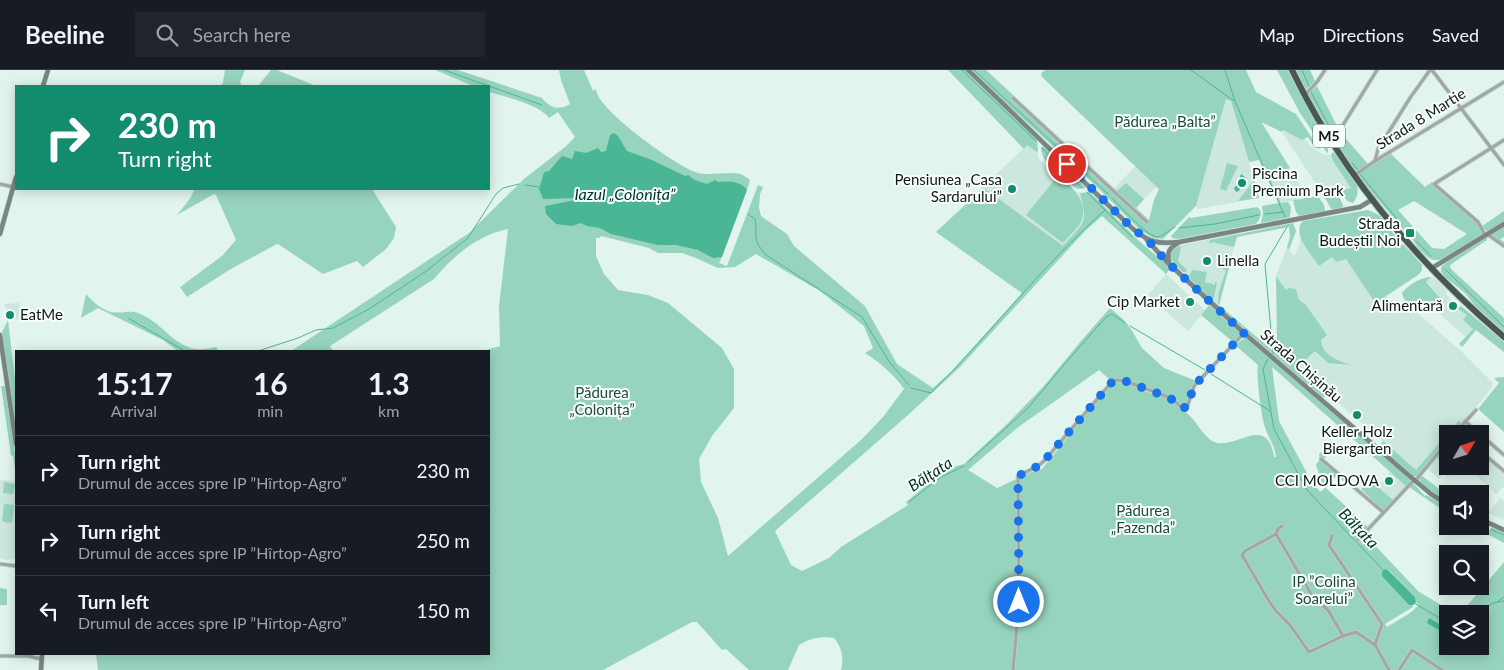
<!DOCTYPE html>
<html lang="en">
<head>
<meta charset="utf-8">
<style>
  body { margin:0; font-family:Lato,sans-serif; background:#20242c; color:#f1f3f6; height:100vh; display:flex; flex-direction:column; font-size:19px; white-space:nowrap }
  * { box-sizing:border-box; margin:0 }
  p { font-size:16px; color:#9ea1a6 }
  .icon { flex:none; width:28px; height:28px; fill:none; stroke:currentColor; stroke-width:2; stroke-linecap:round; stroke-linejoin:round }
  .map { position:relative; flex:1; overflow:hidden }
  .details { position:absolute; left:15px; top:280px; width:475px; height:305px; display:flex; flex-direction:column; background:#171b24; border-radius:0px; box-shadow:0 2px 12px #0003 }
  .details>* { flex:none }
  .banner { position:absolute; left:15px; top:15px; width:475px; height:105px; border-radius:0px; box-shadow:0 2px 12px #0003; background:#138b6d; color:#fff; overflow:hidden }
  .needle { width:32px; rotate:51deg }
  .tools { position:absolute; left:1439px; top:355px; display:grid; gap:10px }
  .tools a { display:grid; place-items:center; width:50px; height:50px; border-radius:0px; background:#171b24; box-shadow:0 2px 12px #0003; font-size:25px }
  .pin { position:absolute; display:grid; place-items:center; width:42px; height:42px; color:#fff; margin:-21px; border:2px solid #fff; border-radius:50%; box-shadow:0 1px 5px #0007 }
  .me { position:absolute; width:55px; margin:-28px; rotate:0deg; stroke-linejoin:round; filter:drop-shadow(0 0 4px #0008) }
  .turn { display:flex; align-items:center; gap:18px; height:105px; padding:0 20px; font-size:22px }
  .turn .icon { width:65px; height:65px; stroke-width:2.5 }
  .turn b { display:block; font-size:35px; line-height:42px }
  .eta { display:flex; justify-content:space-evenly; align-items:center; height:85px; text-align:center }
  .eta b { font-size:30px; font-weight:700; line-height:35px }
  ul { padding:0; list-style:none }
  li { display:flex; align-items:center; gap:15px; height:70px; padding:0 20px; border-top:1px solid #363941 }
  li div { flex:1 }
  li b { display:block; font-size:19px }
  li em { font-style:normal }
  header { display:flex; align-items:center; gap:30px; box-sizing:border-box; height:70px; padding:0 25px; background:#171b24; border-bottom:1px solid #363941 }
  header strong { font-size:24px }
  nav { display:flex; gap:28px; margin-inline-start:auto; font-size:18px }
  .search { width:350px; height:45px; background:#20242c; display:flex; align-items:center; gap:12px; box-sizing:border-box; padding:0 18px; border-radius:0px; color:#9ea1a6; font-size:19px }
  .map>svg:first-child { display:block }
  .built { fill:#cce7dd }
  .green { fill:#97d4be; fill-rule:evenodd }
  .water { fill:#4bb696 }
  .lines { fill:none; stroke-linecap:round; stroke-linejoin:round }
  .stream { stroke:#4bb696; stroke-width:1 }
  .street-casing { stroke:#c0d1ca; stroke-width:4.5 }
  .secondary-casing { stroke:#c0d1ca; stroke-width:5.5 }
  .highway-casing { stroke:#c0d1ca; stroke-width:8 }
  .street { stroke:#a0a8a5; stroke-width:3 }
  .secondary { stroke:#7a8681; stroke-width:4.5 }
  .highway { stroke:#495852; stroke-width:6 }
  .route { stroke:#1a73e8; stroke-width:9; stroke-dasharray:0 16.2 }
  .poi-dot { fill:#138b6d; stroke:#f7fefb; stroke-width:2 }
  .labels { text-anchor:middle; stroke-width:4; stroke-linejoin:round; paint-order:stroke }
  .shield { fill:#f7fefb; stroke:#565d5a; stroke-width:1 }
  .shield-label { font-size:14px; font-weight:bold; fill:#111815 }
  .street-label { font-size:15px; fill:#111815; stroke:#f7fefb }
  .park-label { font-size:15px; fill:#1e4b3d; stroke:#f7fefb }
  .poi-label { font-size:15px; fill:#111815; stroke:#f7fefb; text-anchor:end }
  .water-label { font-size:16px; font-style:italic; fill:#003225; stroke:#f7fefb }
</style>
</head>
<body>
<header>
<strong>Beeline</strong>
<div class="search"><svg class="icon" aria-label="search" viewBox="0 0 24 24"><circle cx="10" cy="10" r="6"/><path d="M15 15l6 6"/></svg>Search here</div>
<nav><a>Map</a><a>Directions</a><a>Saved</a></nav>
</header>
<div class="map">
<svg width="1504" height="600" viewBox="0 0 1504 600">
  <rect width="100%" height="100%" fill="#e1f4ed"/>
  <g class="built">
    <path d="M1226,29L1231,31L1259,128L1198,139L1196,136Z"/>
    <path d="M1238,36L1261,51L1308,128L1281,133Z"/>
    <path d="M1283,60L1302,70L1305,69L1310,76L1322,84L1331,85L1333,91L1352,119L1323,125L1282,62Z"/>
    <path d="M1027,75L1035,81L1038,82V88L1077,122L1080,123L1081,125L1097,140L1022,223L936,162Z"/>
    <path d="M1136,96L1157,116L1136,138L1114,118Z"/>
    <path d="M1300,152L1346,189L1377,232L1386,226L1390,233L1388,235L1396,242L1407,234L1461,281L1493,313L1492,317L1475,339L1462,353L1459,350L1416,400L1278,281L1283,216L1276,206L1287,177L1294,186L1300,174Z"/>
    <path d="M1237,164L1219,237L1173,193L1171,189L1178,176Z"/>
    <path d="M1166,204L1205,240L1188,261L1148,225Z"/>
    <path d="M1431,207L1437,210L1448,221L1446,223L1456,237L1468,245L1473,259L1466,267L1432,237L1431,233L1440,228L1426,211Z"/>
    <path d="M19,233L21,249L8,250L5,234Z"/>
    <path d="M1480,383L1504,403V418L1503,417L1496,424L1466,396H1480Z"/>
    <path d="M1435,387L1447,394L1449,397L1439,409L1426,398Z"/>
    <path d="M1390,402L1406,416L1383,440L1361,419L1370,410L1377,416Z"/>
    <path d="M0,410L16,411V488L7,490L0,489Z"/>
    <path d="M1501,428L1504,431V450L1488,443Z"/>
  </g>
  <g class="green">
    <path d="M225,0H245L240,12L242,16H221L223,12Z"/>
    <path d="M271,0H277L316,16H258Z"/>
    <path d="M435,0H458L542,28C550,38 559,41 570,34L561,10L559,0H584L593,21L596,19C595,38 678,98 698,103C711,106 732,101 740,104C744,105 747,108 750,110L747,120L732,115L680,165L722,187L719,193L727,196L758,115L763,117L760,124L759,138L761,146L787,164L794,176L865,236L897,294L933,318L952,301L1022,223L936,162L984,118L1063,176C1083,153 1089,155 1080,123L1090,122L1139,171L1171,198L1166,204L1102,146L1085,161L959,298L908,345L775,461L791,495L802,501L829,488L841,477L908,435L906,432L946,399L964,394L1006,355L1043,317L1081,271L1110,238L1124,250L1131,259L1142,278L1164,298L1196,311L1193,316L1186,335L1182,336C1163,321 1135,310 1111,311L1099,300L1017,358L968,400L997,418L1036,400L1042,399L1106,320L1118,311L1125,312C1133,316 1141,320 1150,323C1157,325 1165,326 1171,330C1178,335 1186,342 1192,348C1198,355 1204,366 1212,371C1233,383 1267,341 1274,387H1276C1275,374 1267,367 1264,354C1261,343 1256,305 1258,295L1235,275L1246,267L1411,410L1406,416L1272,297L1279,351L1309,407L1320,422L1324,419L1316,395L1320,389L1319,384L1321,382L1326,387L1324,389L1337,405L1326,418L1368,457L1356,469L1358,472L1365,465L1419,522L1457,544L1461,543L1504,492V600H841C844,587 842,578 834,568C821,566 810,568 799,575L788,600H749L726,579L722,580L697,552H692L603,600H98L96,584H489V281H482L500,276L499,236L508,159C478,165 453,186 434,209L330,276L333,281H291L469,163L524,109L565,77L575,67L558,42L549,48C539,34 505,27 489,22V16H473ZM601,166L649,178L658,183H682L696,188L718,198L735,197L756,184L820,221L864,256L873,278L865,283C880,293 894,304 904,319L883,347L861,370L728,486L718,448L701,412L699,389L712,366L734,338V299L722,278L668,233L648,225L618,220L604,204L596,186V168H599ZM1385,499L1389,500L1415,527L1416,532L1419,535L1410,543L1387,557L1385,554L1413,537V535H1409ZM1448,544H1480V576H1448Z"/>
    <path d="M948,0H965L1037,69L1038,82L1035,81L1027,75L1024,79Z"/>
    <path d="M970,0H986L1117,121L1126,113L1144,129L1136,138L1149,150L1154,130L1159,119L1042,7L1041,3L1046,0H1246L1256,22L1296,44L1320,80L1313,75L1308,67L1302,70L1283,60L1282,62L1261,52L1290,98L1269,106L1281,133L1288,132L1291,137L1290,147L1261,153L1263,143L1262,136L1279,133L1259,90L1249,92L1231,31L1226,29L1196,136L1163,169L1153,168L1140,160L1094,114Z"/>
    <path d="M1277,0H1290L1327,67L1328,82L1327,83L1300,43Z"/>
    <path d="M1294,0H1310L1315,11L1305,21Z"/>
    <path d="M1317,16L1339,60L1332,67L1307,25Z"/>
    <path d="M1341,63L1368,94L1355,103L1334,71Z"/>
    <path d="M1044,75L1086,118L1078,119L1075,117C1063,107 1041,94 1041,78Z"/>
    <path d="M1334,81L1336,82C1346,96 1367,116 1353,133L1347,131L1341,121L1351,118L1333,91L1331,85Z"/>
    <path d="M1390,83L1425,117L1432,112L1477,153L1482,161V165C1473,171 1445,192 1434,190C1429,189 1425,185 1421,181C1414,173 1411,164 1402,158L1357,105ZM1414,131L1467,164L1444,179L1432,178L1398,140Z"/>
    <path d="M1227,93L1238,96L1226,121L1220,119Z"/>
    <path d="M1058,106C1071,116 1090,132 1081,152C1077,159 1068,167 1063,173L1026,145Z"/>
    <path d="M1254,110L1259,128L1238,131Z"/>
    <path d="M195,119H372L396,157L394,168L386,179L363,197L357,191L323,204L278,174L275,175L229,200L187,227L180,217L222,186L236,170L216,125L214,124L177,145L189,130Z"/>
    <path d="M1302,120H1304L1309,128L1318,126L1324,135L1325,141L1299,146L1296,142L1293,130L1304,129Z"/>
    <path d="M1337,122L1343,135L1342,138L1332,140L1323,125Z"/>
    <path d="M1257,137C1264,141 1260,149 1256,154L1178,169L1172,168L1171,166L1189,147L1191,148Z"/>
    <path d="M1368,140L1379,145L1402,175H1404L1422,195V200L1418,205L1377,232L1374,231L1346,189L1336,192L1332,187L1319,196C1312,185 1291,164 1303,151Z"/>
    <path d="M1504,141V152L1487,162L1482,156Z"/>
    <path d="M1293,153L1296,161L1289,180L1287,177L1290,167L1289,157L1237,167L1234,177L1212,172L1211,174L1209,173L1210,170Z"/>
    <path d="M1504,156V167L1500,169L1504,172V175L1490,165Z"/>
    <path d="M1487,167V170L1450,195L1451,199L1504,248V262L1476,237L1465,223L1445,207L1441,201V197L1448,191Z"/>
    <path d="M1203,172L1181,177L1178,191L1187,200L1186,202H1183L1173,193L1170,185L1174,178Z"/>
    <path d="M1223,192L1230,194L1219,235L1272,280L1277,272L1276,206L1286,220L1289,218L1296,219L1299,230L1306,235L1327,265L1321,270C1322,286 1339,291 1352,295L1328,293L1315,281L1298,297L1328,323L1323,328L1219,237C1215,224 1223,213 1226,200L1222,199Z"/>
    <path d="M1192,200L1207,202L1205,212L1215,215V212H1217L1214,228H1210L1190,209L1189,206Z"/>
    <path d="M1431,207L1426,212L1440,228L1419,241L1404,229L1402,223C1408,215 1421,207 1431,207Z"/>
    <path d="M86,224C92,231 102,240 111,242C120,244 130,240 138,243C159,251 168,268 186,276C196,281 205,279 216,277L218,279L214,281H178L163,270L98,238L81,248Z"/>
    <path d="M1209,235L1239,262L1240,265L1233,272L1201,245Z"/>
    <path d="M1461,236L1504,272V282L1476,260L1462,277L1459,274L1473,259L1463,250L1467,245L1457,238Z"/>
    <path d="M8,250L16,319V357L2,262Z"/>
    <path d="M1504,307V362L1478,339L1499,313L1494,308Z"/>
    <path d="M1,316H6L16,390V408L13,386L11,385Z"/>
    <path d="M1459,350L1462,353L1452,364H1448L1447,369L1417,406H1413L1390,386V383L1381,374L1383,371L1416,400Z"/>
    <path d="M1447,373V394L1435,387Z"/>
    <path d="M1421,405L1447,425V432L1422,414L1419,409Z"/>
    <path d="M1370,410L1393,430L1383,440L1361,419Z"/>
    <path d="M4,412L15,414L13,424L3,423Z"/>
    <path d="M1413,413L1425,426L1426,425L1447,437V443L1409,417Z"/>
    <path d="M4,434L14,435L12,452L8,453L2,451Z"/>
    <path d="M1491,458H1494L1504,462V473L1487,464Z"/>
    <path d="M0,518L7,519V535H0Z"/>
  </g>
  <g class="water">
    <path d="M614,63L618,66L627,81L652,90L685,106L688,105L695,110L707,114L715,110L718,112C728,111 741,111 747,120L722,187L713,188L698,180L676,175H658L611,164L600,158L587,156L581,153L572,156L556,154L546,144L545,136L580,129L579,128L543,129L539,119L544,102L549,101L562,86L572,89L575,81L586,83L598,78L601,82L606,81L610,65Z"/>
    <path d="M1241,104L1246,108V112L1241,115L1239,121L1236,122L1234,118L1238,114Z"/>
    <path d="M1385,499L1388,500L1415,527L1416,532L1413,535H1409L1382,506V502Z"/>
    <path d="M1429,548L1447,559V565L1427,553Z"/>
  </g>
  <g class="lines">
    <g class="stream">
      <path d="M444,0L542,35"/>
      <path d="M962,0L1036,71"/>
      <path d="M974,0L1108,124"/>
      <path d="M1191,0L1234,31"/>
      <path d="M1225,0L1235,31L1285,147"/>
      <path d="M1302,0L1309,16"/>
      <path d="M1311,22L1329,56"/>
      <path d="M1042,78L1082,118"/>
      <path d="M1352,93L1357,99"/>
      <path d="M1360,104L1401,154"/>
      <path d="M525,115L539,117"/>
      <path d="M1087,122L1132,167"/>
      <path d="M1112,128C1120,136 1147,167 1158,167C1163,166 1171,159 1175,157"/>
      <path d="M748,144L755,149C758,167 751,168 766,185L862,247L888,290L909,315"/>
      <path d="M1265,144L1284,142"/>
      <path d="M1179,158L1215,154L1259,145"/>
      <path d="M1416,171L1431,186"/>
      <path d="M1445,199L1504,257"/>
      <path d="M128,248L185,281"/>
      <path d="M1130,256L1205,300"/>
      <path d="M258,281L298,268L316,260L333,258L369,239L425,202L468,168L496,124L503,118L519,114"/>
      <path d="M1273,284L1265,194L1287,157"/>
      <path d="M1268,289L1263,299L1274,359L1307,420L1384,501"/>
      <path d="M1211,304L1270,341"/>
      <path d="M911,318L931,323C990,264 1042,196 1105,140"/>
      <path d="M968,392L1028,338L1068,290L1106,247L1112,244L1125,253"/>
      <path d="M909,432L941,407L964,396"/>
      <path d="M1492,460L1504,465"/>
      <path d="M1497,532L1504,527"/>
      <path d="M1414,533L1448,553"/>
      <path d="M1475,544L1493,533L1504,531"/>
    </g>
    <defs>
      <g id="street">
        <path d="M1432,0L1504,95"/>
        <path d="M1305,25L1317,12L1325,0"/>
        <path d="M1013,28L1147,152"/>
        <path d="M1332,69L1338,63L1377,0"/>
        <path d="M1375,91L1504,12"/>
        <path d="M1355,105L1375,91L1378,79L1410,28L1430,0"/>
        <path d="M0,114L13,117"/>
        <path d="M1487,164L1504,176"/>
        <path d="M1485,165L1478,152L1434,114L1504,70"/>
        <path d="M1465,351L1479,364"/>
        <path d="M1454,364L1476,340"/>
        <path d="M1480,364L1504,385"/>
        <path d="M1480,381L1504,401"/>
        <path d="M1321,389L1383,442"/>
        <path d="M1415,411L1448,371"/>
        <path d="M1282,456L1278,459L1276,464L1313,527L1328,540L1343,566L1356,562L1375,575L1389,600"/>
        <path d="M1276,464L1245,481L1242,485L1269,531L1276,541L1290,555L1309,582L1343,566"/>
        <path d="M1332,466L1329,475L1382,554L1375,575"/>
        <path d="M1358,470L1414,410"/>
        <path d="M0,494L16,496"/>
        <path d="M0,586H28L41,589"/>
        <path d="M1013,600L1019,532L1018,406L1038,396L1044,391L1112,312L1117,310L1125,311L1171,328L1182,338L1187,337L1194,316L1244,263"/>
        <path d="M1399,600L1412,580L1442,600"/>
      </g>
      <g id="secondary">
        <path d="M968,0L1133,159C1150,173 1158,174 1179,172L1349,139L1360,137L1373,129"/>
        <path d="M43,16L48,0"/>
        <path d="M0,164L16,107"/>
        <path d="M1147,170L1167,192L1244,263L1406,403L1431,424L1448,435"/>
        <path d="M1169,192C1167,182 1169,178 1178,173"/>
        <path d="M1432,198L1504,154"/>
        <path d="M0,265L16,374"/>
        <path d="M1480,449L1504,460"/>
        <path d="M41,600L42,584"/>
      </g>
      <path id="highway" d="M1292,0C1341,103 1418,193 1504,267"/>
    </defs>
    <use href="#street" class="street-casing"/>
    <use href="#secondary" class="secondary-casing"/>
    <use href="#highway" class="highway-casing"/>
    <use href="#street" class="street"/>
    <use href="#secondary" class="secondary"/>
    <use href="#highway" class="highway"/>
  </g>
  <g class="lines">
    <path class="route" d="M1019,532L1018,406L1038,396L1044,391L1112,312L1117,310L1125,311L1170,328L1182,338L1187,337L1194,316L1244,263L1167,192L1146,168L1133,159L1067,94"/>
  </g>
  <g class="poi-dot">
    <circle cx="1242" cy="113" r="5"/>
    <circle cx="1012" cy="119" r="5"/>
    <rect x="1405" y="158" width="10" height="10" rx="2.5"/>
    <circle cx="1207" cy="191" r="5"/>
    <circle cx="1190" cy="232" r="5"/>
    <circle cx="1453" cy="236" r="5"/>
    <circle cx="10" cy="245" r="5"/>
    <circle cx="1357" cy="345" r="5"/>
    <circle cx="1389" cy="411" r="5"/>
  </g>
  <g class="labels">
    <rect class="shield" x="1313" y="54.5" width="32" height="23" rx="4"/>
    <g class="shield-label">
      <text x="1329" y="71">M5</text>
    </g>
    <g class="street-label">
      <text transform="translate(1421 49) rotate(-32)" y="5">Strada 8 Martie</text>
      <text transform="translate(1301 296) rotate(41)" y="5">Strada Chișinău</text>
    </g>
    <g class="park-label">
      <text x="1165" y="57">Pădurea „Balta”</text>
      <text x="602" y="328">Pădurea<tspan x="602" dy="17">„Colonița”</tspan></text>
      <text x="1143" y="446">Pădurea<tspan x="1143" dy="17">„Fazenda”</tspan></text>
      <text x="1324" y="517">IP ”Colina<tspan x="1324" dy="17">Soarelui”</tspan></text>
    </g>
    <g class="poi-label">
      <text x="1252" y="109" text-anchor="start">Piscina<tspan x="1252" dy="17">Premium Park</tspan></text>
      <text x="1002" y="115">Pensiunea „Casa<tspan x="1002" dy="17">Sardarului”</tspan></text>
      <text x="1400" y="159">Strada<tspan x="1400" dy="17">Budeștii Noi</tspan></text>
      <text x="1217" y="196" text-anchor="start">Linella</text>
      <text x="1180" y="237">Cip Market</text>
      <text x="1443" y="241">Alimentară</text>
      <text x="20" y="250" text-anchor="start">EatMe</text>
      <text x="1357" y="367" text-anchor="middle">Keller Holz<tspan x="1357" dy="17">Biergarten</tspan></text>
      <text x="1379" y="416">CCI MOLDOVA</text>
    </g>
    <g class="water-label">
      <text x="625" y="130">Iazul „Colonița”</text>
      <text transform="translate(930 404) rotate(-33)" y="6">Bălţata</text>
      <text transform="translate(1359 458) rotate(46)" y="6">Bălţata</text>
    </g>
  </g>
</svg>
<div class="tools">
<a><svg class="needle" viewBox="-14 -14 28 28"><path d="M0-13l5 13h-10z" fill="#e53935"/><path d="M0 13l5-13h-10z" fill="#9ea1a6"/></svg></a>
<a><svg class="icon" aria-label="sound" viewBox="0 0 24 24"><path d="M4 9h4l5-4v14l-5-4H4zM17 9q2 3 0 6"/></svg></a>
<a><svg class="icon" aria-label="search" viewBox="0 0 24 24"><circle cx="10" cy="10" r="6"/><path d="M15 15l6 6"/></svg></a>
<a><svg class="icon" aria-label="layers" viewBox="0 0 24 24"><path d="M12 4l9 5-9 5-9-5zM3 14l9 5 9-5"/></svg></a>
</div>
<div class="pin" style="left:1067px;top:94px;background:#d93025"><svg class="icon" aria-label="arrive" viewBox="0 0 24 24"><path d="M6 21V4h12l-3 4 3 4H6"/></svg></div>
<svg class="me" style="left:1019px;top:532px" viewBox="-20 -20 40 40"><circle r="17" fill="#1a73e8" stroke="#fff" stroke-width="3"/><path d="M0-11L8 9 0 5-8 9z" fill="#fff"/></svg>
<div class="banner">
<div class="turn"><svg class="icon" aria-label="right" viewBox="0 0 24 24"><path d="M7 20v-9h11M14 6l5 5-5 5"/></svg><div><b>230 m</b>Turn right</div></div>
</div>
<section class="details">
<div class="eta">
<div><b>15:17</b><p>Arrival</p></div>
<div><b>16</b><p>min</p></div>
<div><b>1.3</b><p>km</p></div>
</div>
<ul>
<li><svg class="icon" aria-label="right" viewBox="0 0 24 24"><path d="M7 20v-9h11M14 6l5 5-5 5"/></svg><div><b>Turn right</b><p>Drumul de acces spre IP ”Hîrtop-Agro”</p></div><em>230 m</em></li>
<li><svg class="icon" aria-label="right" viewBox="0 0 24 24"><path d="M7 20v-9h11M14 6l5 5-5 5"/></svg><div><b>Turn right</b><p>Drumul de acces spre IP ”Hîrtop-Agro”</p></div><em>250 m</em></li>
<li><svg class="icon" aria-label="left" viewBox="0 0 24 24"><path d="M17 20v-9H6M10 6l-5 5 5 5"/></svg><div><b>Turn left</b><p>Drumul de acces spre IP ”Hîrtop-Agro”</p></div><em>150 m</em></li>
</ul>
</section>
</div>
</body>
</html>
